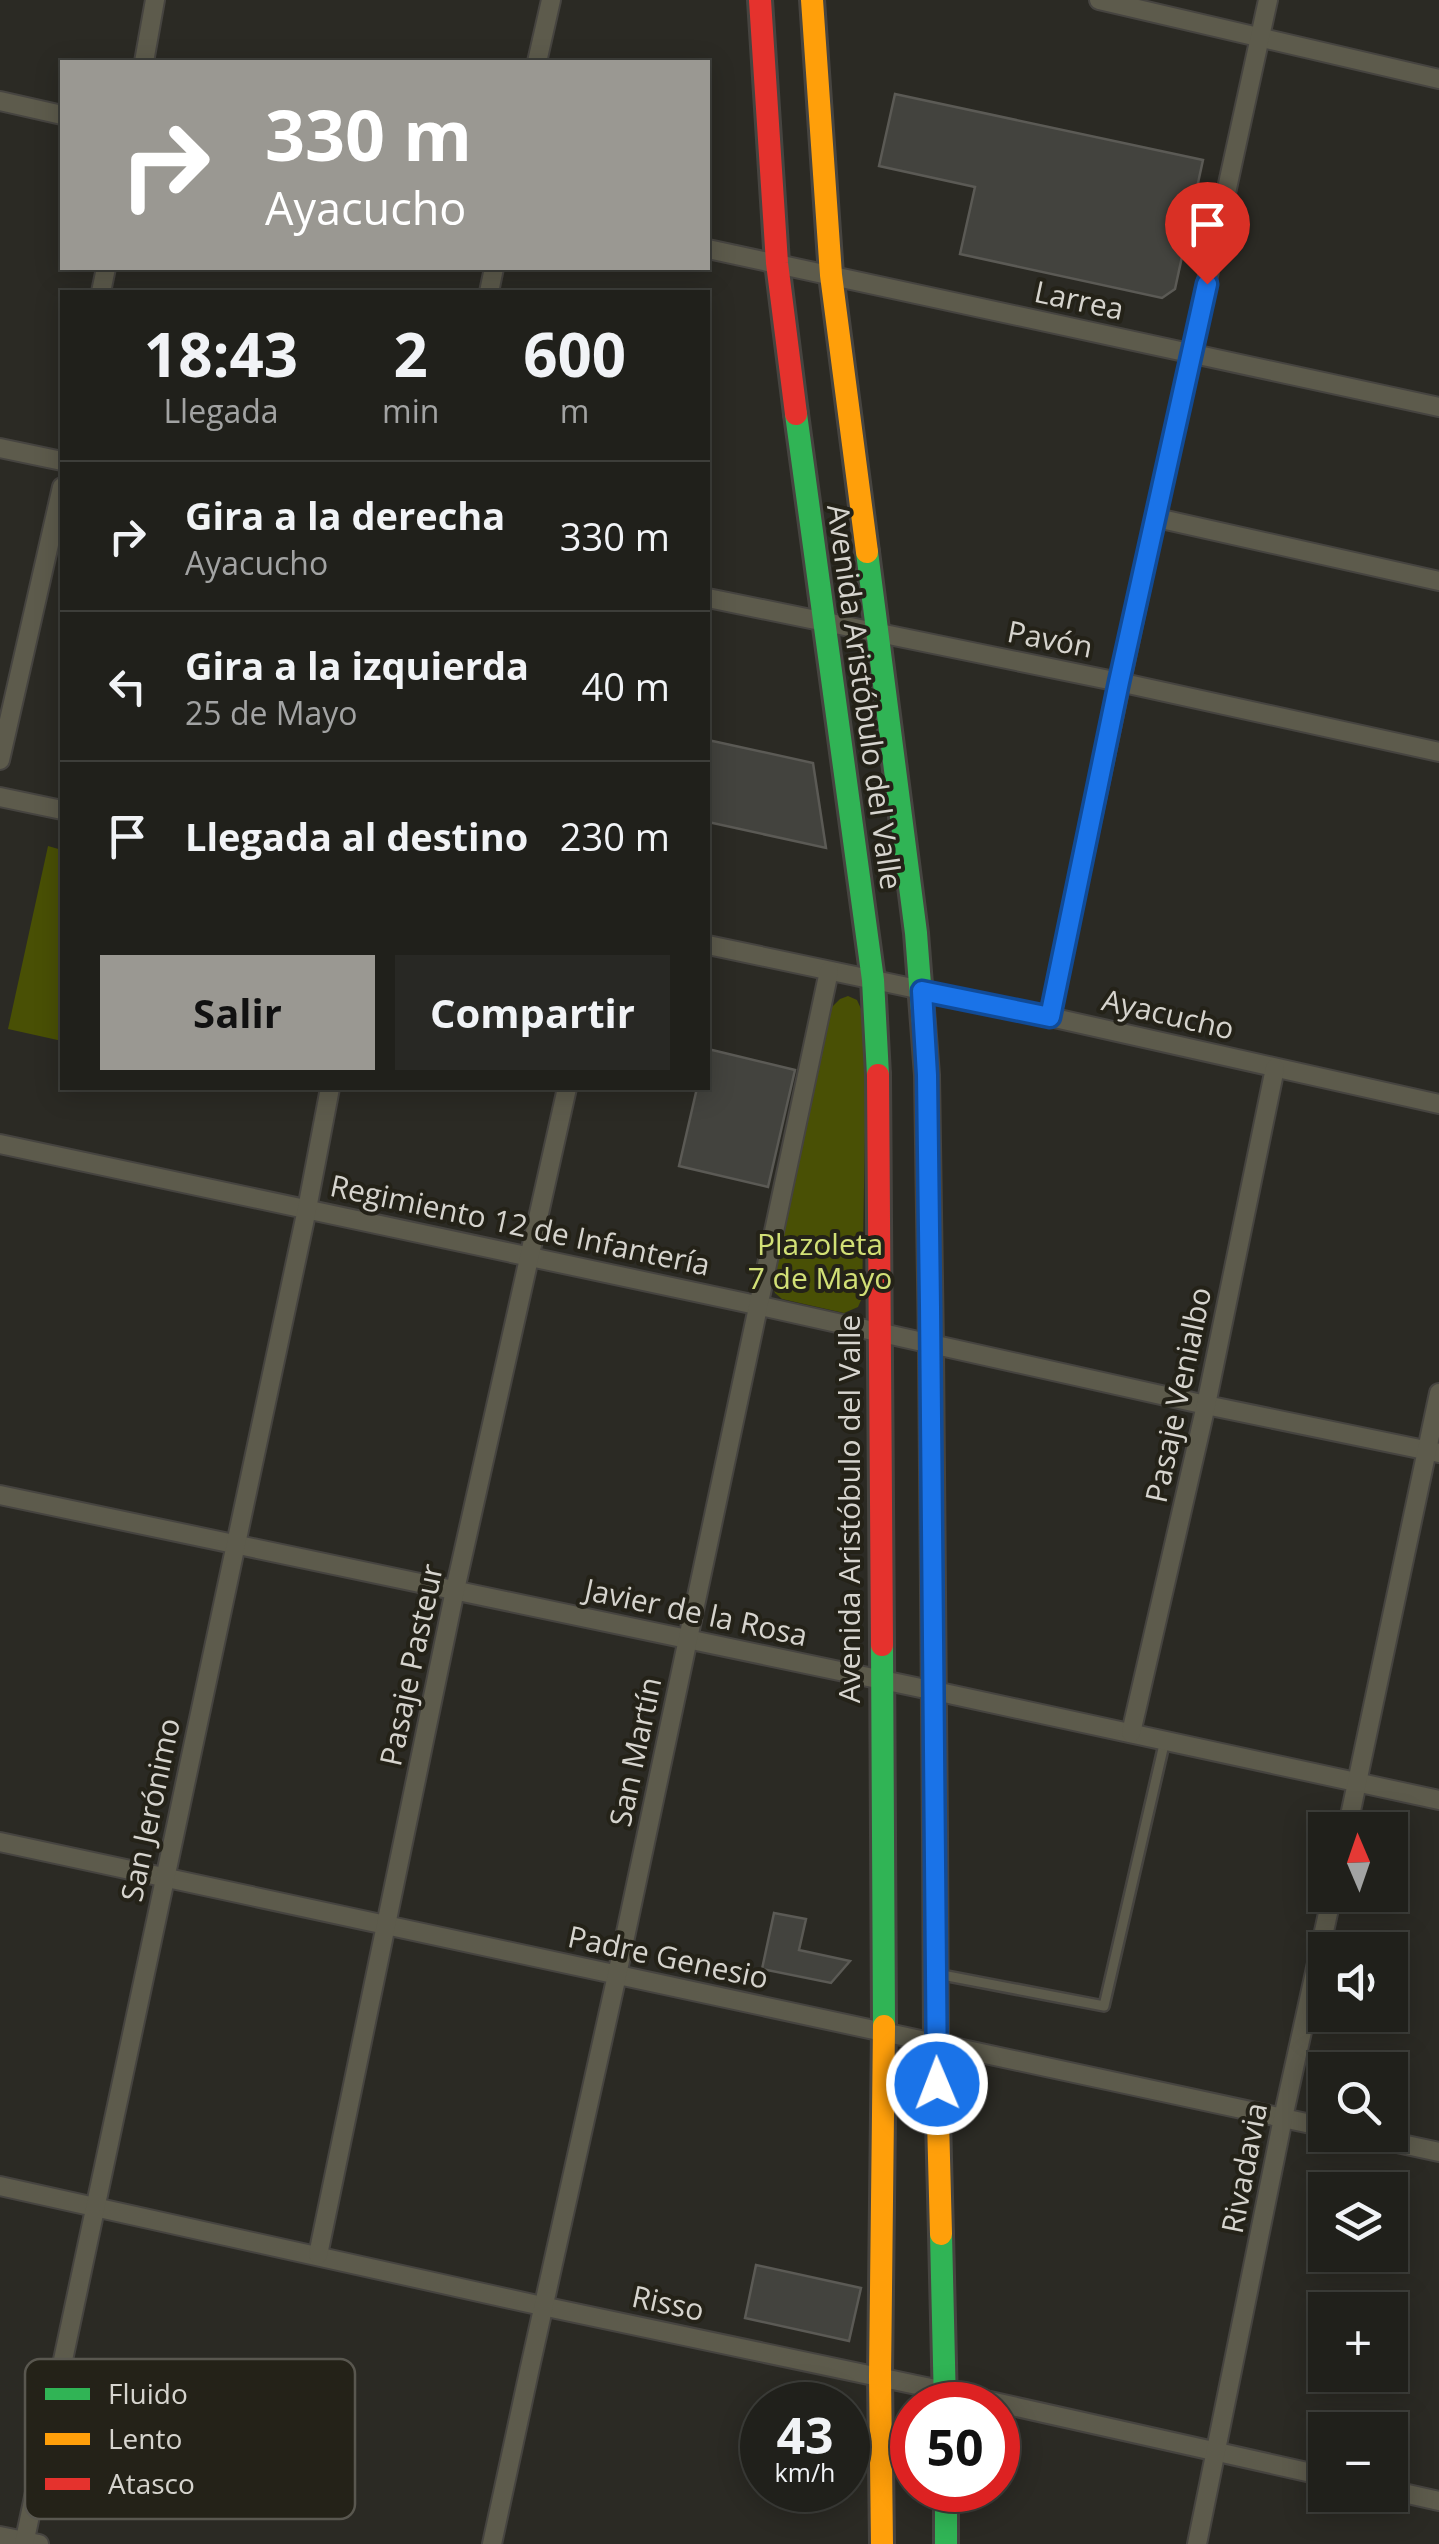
<!DOCTYPE html>
<html lang="es">
<head>
<meta charset="utf-8">
<style>
  body { margin:0; font-family:"Open Sans",sans-serif; background:#282824; color:#f1f3f6; height:100vh; display:flex; flex-direction:column; font-size:38px; white-space:nowrap }
  * { box-sizing:border-box; margin:0 }
  p { font-size:32px; color:#a2a3a3 }
  .icon { flex:none; width:55px; height:55px; fill:none; stroke:currentColor; stroke-width:2; stroke-linecap:round; stroke-linejoin:round }
  .map { position:relative; flex:1; overflow:hidden }
  .panel { position:absolute; left:60px; top:290px; width:650px; height:800px; display:flex; flex-direction:column; background:#20201b; border-radius:0px; box-shadow:0 5px 25px #0003,0 0 0 2px #3d3e3a }
  .panel>* { flex:none }
  .hud { position:absolute; left:60px; top:60px; width:650px; height:210px; border-radius:0px; box-shadow:0 5px 25px #0003,0 0 0 2px #3d3e3a; background:#9a9892; color:#fff; overflow:hidden }
  .needle { width:65px; rotate:358deg }
  .tools { position:absolute; left:1308px; top:1812px; display:grid; gap:20px }
  .tools a { display:grid; place-items:center; width:100px; height:100px; border-radius:0px; background:#20201b; box-shadow:0 5px 25px #0003,0 0 0 2px #3d3e3a; font-size:50px }
  .speed { position:absolute; left:740px; top:2382px; display:flex; gap:20px; font-size:50px; font-weight:700; text-align:center }
  .speed>* { display:grid; place-content:center; width:130px; height:130px; border-radius:50%; background:#20201b; box-shadow:0 5px 25px #0003,0 0 0 2px #3d3e3a; line-height:1 }
  .speed small { font-size:25px; font-weight:400 }
  .speed .limit { border:15px solid #d22; background:#fff; color:#111 }
  .pin { position:absolute; display:grid; place-items:center; width:85px; height:85px; color:#fff; margin:-102px -42px; border-radius:50% 50% 50% 0; rotate:-45deg; box-shadow:0 0 10px #0007 }
  .pin .icon { rotate:45deg }
  .me { position:absolute; width:110px; margin:-55px; rotate:359deg; stroke-linejoin:round; filter:drop-shadow(0 0 8px #0008) }
  .turn { display:flex; align-items:center; gap:35px; height:210px; padding:0 40px; font-size:45px }
  .turn .icon { width:130px; height:130px; stroke-width:2.5 }
  .turn b { display:block; font-size:70px; line-height:85px }
  .eta { display:flex; justify-content:space-evenly; align-items:center; height:170px; text-align:center }
  .eta b { font-size:60px; font-weight:700; line-height:70px }
  .primary-button { display:flex; gap:20px; margin-top:auto; padding:20px 40px }
  .primary-button a { flex:1; height:115px; border-radius:0px; background:#9a9892; color:#111; font-size:40px; font-weight:700; line-height:115px; text-align:center }
  .primary-button a+a { background:#282824; color:#f1f3f6 }
  ul { padding:0; list-style:none }
  li { display:flex; align-items:center; gap:30px; height:150px; padding:0 40px; border-top:2px solid #3d3e3a }
  li div { flex:1 }
  li b { display:block; font-size:38px }
  li em { font-style:normal }
  .map>svg:first-child { display:block }
  .green { fill:#495005 }
  .building { fill:#43433e; stroke:#5b5a55; stroke-width:2.5 }
  .lines { fill:none; stroke-linecap:round; stroke-linejoin:round }
  .lane-casing { stroke:#464440; stroke-width:14 }
  .street-casing { stroke:#464440; stroke-width:22 }
  .fast-casing { stroke:#464440; stroke-width:28 }
  .slow-casing { stroke:#464440; stroke-width:28 }
  .jam-casing { stroke:#464440; stroke-width:28 }
  .lane { stroke:#5d5b4c; stroke-width:9 }
  .street { stroke:#5d5b4c; stroke-width:18 }
  .fast { stroke:#30b455; stroke-width:22 }
  .slow { stroke:#ff9f0a; stroke-width:22 }
  .jam { stroke:#e5322d; stroke-width:22 }
  .route-casing { stroke:#114b97; stroke-width:25 }
  .route { stroke:#1a73e8; stroke-width:18 }
  .labels { text-anchor:middle; stroke-width:8; stroke-linejoin:round; paint-order:stroke }
  .street-label { font-size:30px; fill:#d6d4ce; stroke:#242218 }
  .park-label { font-size:30px; fill:#d2e076; stroke:#242218 }
  .key { fill:#242218; stroke:#59574f; stroke-width:2.5 }
  .key-label { font-size:28px; fill:#d6d4ce }
</style>
</head>
<body>
<div class="map">
<svg width="1439" height="2544" viewBox="0 0 1439 2544">
  <rect width="100%" height="100%" fill="#2b2a24"/>
  <g class="green">
    <path d="M48,846L62,850V1041L8,1029Z"/>
    <path d="M848,996L857,1000L862,1011L866,1076L862,1298L858,1307L844,1313L782,1299L775,1293L771,1282L832,1007L840,999Z"/>
  </g>
  <g class="building">
    <path d="M895,94L1203,160L1175,289L1162,298L960,254L975,187L879,166Z"/>
    <path d="M708,740L813,763L826,848L708,822Z"/>
    <path d="M708,1049L795,1070L768,1187L679,1166L697,1088H708Z"/>
    <path d="M774,1913L806,1919L799,1950L850,1961L831,1983L762,1969Z"/>
    <path d="M756,2265L861,2288L849,2341L745,2318Z"/>
  </g>
  <g class="lines">
    <defs>
      <path id="lane" d="M937,1974L1104,2006L1165,1740"/>
      <g id="street">
        <path d="M1099,0L1439,79"/>
        <path d="M144,62L155,0"/>
        <path d="M537,62L551,0"/>
        <path d="M0,101L62,115"/>
        <path d="M708,249L1439,407"/>
        <path d="M101,292L106,268"/>
        <path d="M489,292L494,268"/>
        <path d="M0,448L62,461"/>
        <path d="M1157,518L1439,581"/>
        <path d="M708,598L1119,682L1439,752"/>
        <path d="M0,760L62,487"/>
        <path d="M0,797L62,810"/>
        <path d="M708,945L1050,1017L1439,1104"/>
        <path d="M1050,1017C1120,677 1194,339 1268,0"/>
        <path d="M0,1144L756,1305L1206,1405L1439,1453"/>
        <path d="M0,1495L935,1691L1439,1800"/>
        <path d="M1131,1733L1206,1405L1275,1068"/>
        <path d="M1347,1830L1439,1393"/>
        <path d="M0,1842L1325,2127"/>
        <path d="M1360,2135L1439,2152"/>
        <path d="M0,2186L542,2306L945,2391L1325,2476"/>
        <path d="M318,2255L455,1590L567,1088"/>
        <path d="M1390,2490L1439,2501"/>
        <path d="M0,2536L39,2544"/>
        <path d="M24,2544L307,1209L330,1088"/>
        <path d="M492,2544C532,2354 575,2165 617,1975C690,1641 756,1305 829,971"/>
        <path d="M1197,2544L1283,2118L1332,1895"/>
      </g>
      <g id="fast">
        <path d="M796,414L873,980L878,1075"/>
        <path d="M867,552L916,933L927,1075L931,1349"/>
        <path d="M882,1645L884,2026"/>
        <path d="M941,2234L945,2405"/>
        <path d="M946,2490V2544"/>
      </g>
      <g id="slow">
        <path d="M812,0L831,275L867,552"/>
        <path d="M935,1836L936,2044L941,2234"/>
        <path d="M882,2544L880,2377L884,2026"/>
      </g>
      <g id="jam">
        <path d="M760,0L777,263L796,414"/>
        <path d="M878,1075L882,1645"/>
        <path d="M931,1349L935,1836"/>
      </g>
    </defs>
    <use href="#lane" class="lane-casing"/>
    <use href="#street" class="street-casing"/>
    <use href="#fast" class="fast-casing"/>
    <use href="#slow" class="slow-casing"/>
    <use href="#jam" class="jam-casing"/>
    <use href="#lane" class="lane"/>
    <use href="#street" class="street"/>
    <use href="#fast" class="fast"/>
    <use href="#slow" class="slow"/>
    <use href="#jam" class="jam"/>
  </g>
  <g class="lines">
    <defs>
      <path id="route" d="M937,2084L930,1306L927,1075L922,991L1050,1017L1119,682L1207,284"/>
    </defs>
    <use href="#route" class="route-casing"/>
    <use href="#route" class="route"/>
  </g>
  <g class="labels">
    <g class="street-label">
      <text transform="translate(1079 301) rotate(12)" y="10">Larrea</text>
      <text transform="translate(1050 640) rotate(11)" y="10">Pavón</text>
      <text transform="translate(864 697) rotate(82)" y="10">Avenida Aristóbulo del Valle</text>
      <text transform="translate(1168 1015) rotate(13)" y="10">Ayacucho</text>
      <text transform="translate(520 1226) rotate(12)" y="10">Regimiento 12 de Infantería</text>
      <text transform="translate(1179 1395) rotate(-78)" y="10">Pasaje Venialbo</text>
      <text transform="translate(850 1509) rotate(-90)" y="10">Avenida Aristóbulo del Valle</text>
      <text transform="translate(696 1613) rotate(12)" y="10">Javier de la Rosa</text>
      <text transform="translate(412 1665) rotate(-78)" y="10">Pasaje Pasteur</text>
      <text transform="translate(636 1752) rotate(-78)" y="10">San Martín</text>
      <text transform="translate(151 1810) rotate(-78)" y="10">San Jerónimo</text>
      <text transform="translate(668 1958) rotate(12)" y="10">Padre Genesio</text>
      <text transform="translate(1245 2168) rotate(-79)" y="10">Rivadavia</text>
      <text transform="translate(668 2304) rotate(12)" y="10">Risso</text>
    </g>
    <g class="park-label">
      <text x="820" y="1255">Plazoleta<tspan x="820" dy="34">7 de Mayo</tspan></text>
    </g>
  </g>
  <rect x="25" y="2359" width="330" height="160" rx="15" class="key"/>
  <rect x="45" y="2388" width="45" height="12" fill="#30b455"/>
  <rect x="45" y="2433" width="45" height="12" fill="#ff9f0a"/>
  <rect x="45" y="2478" width="45" height="12" fill="#e5322d"/>
  <g class="key-label">
    <text x="108" y="2404">Fluido</text>
    <text x="108" y="2449">Lento</text>
    <text x="108" y="2494">Atasco</text>
  </g>
</svg>
<div class="tools">
<a><svg class="needle" viewBox="-14 -14 28 28"><path d="M0-13l5 13h-10z" fill="#e53935"/><path d="M0 13l5-13h-10z" fill="#a2a3a3"/></svg></a>
<a><svg class="icon" aria-label="sound" viewBox="0 0 24 24"><path d="M4 9h4l5-4v14l-5-4H4zM17 9q2 3 0 6"/></svg></a>
<a><svg class="icon" aria-label="search" viewBox="0 0 24 24"><circle cx="10" cy="10" r="6"/><path d="M15 15l6 6"/></svg></a>
<a><svg class="icon" aria-label="layers" viewBox="0 0 24 24"><path d="M12 4l9 5-9 5-9-5zM3 14l9 5 9-5"/></svg></a>
<a>+</a>
<a>−</a>
</div>
<div class="speed"><div>43<small>km/h</small></div><div class="limit">50</div></div>
<div class="pin" style="left:1207px;top:284px;background:#d93025"><svg class="icon" aria-label="arrive" viewBox="0 0 24 24"><path d="M6 21V4h12l-3 4 3 4H6"/></svg></div>
<svg class="me" style="left:937px;top:2084px" viewBox="-20 -20 40 40"><circle r="17" fill="#1a73e8" stroke="#fff" stroke-width="3"/><path d="M0-11L8 9 0 5-8 9z" fill="#fff"/></svg>
<div class="hud">
<div class="turn"><svg class="icon" aria-label="right" viewBox="0 0 24 24"><path d="M7 20v-9h11M14 6l5 5-5 5"/></svg><div><b>330 m</b>Ayacucho</div></div>
</div>
<section class="panel">
<div class="eta">
<div><b>18:43</b><p>Llegada</p></div>
<div><b>2</b><p>min</p></div>
<div><b>600</b><p>m</p></div>
</div>
<ul>
<li><svg class="icon" aria-label="right" viewBox="0 0 24 24"><path d="M7 20v-9h11M14 6l5 5-5 5"/></svg><div><b>Gira a la derecha</b><p>Ayacucho</p></div><em>330 m</em></li>
<li><svg class="icon" aria-label="left" viewBox="0 0 24 24"><path d="M17 20v-9H6M10 6l-5 5 5 5"/></svg><div><b>Gira a la izquierda</b><p>25 de Mayo</p></div><em>40 m</em></li>
<li><svg class="icon" aria-label="arrive" viewBox="0 0 24 24"><path d="M6 21V4h12l-3 4 3 4H6"/></svg><div><b>Llegada al destino</b></div><em>230 m</em></li>
</ul>
<div class="primary-button"><a>Salir</a><a>Compartir</a></div>
</section>
</div>
</body>
</html>
